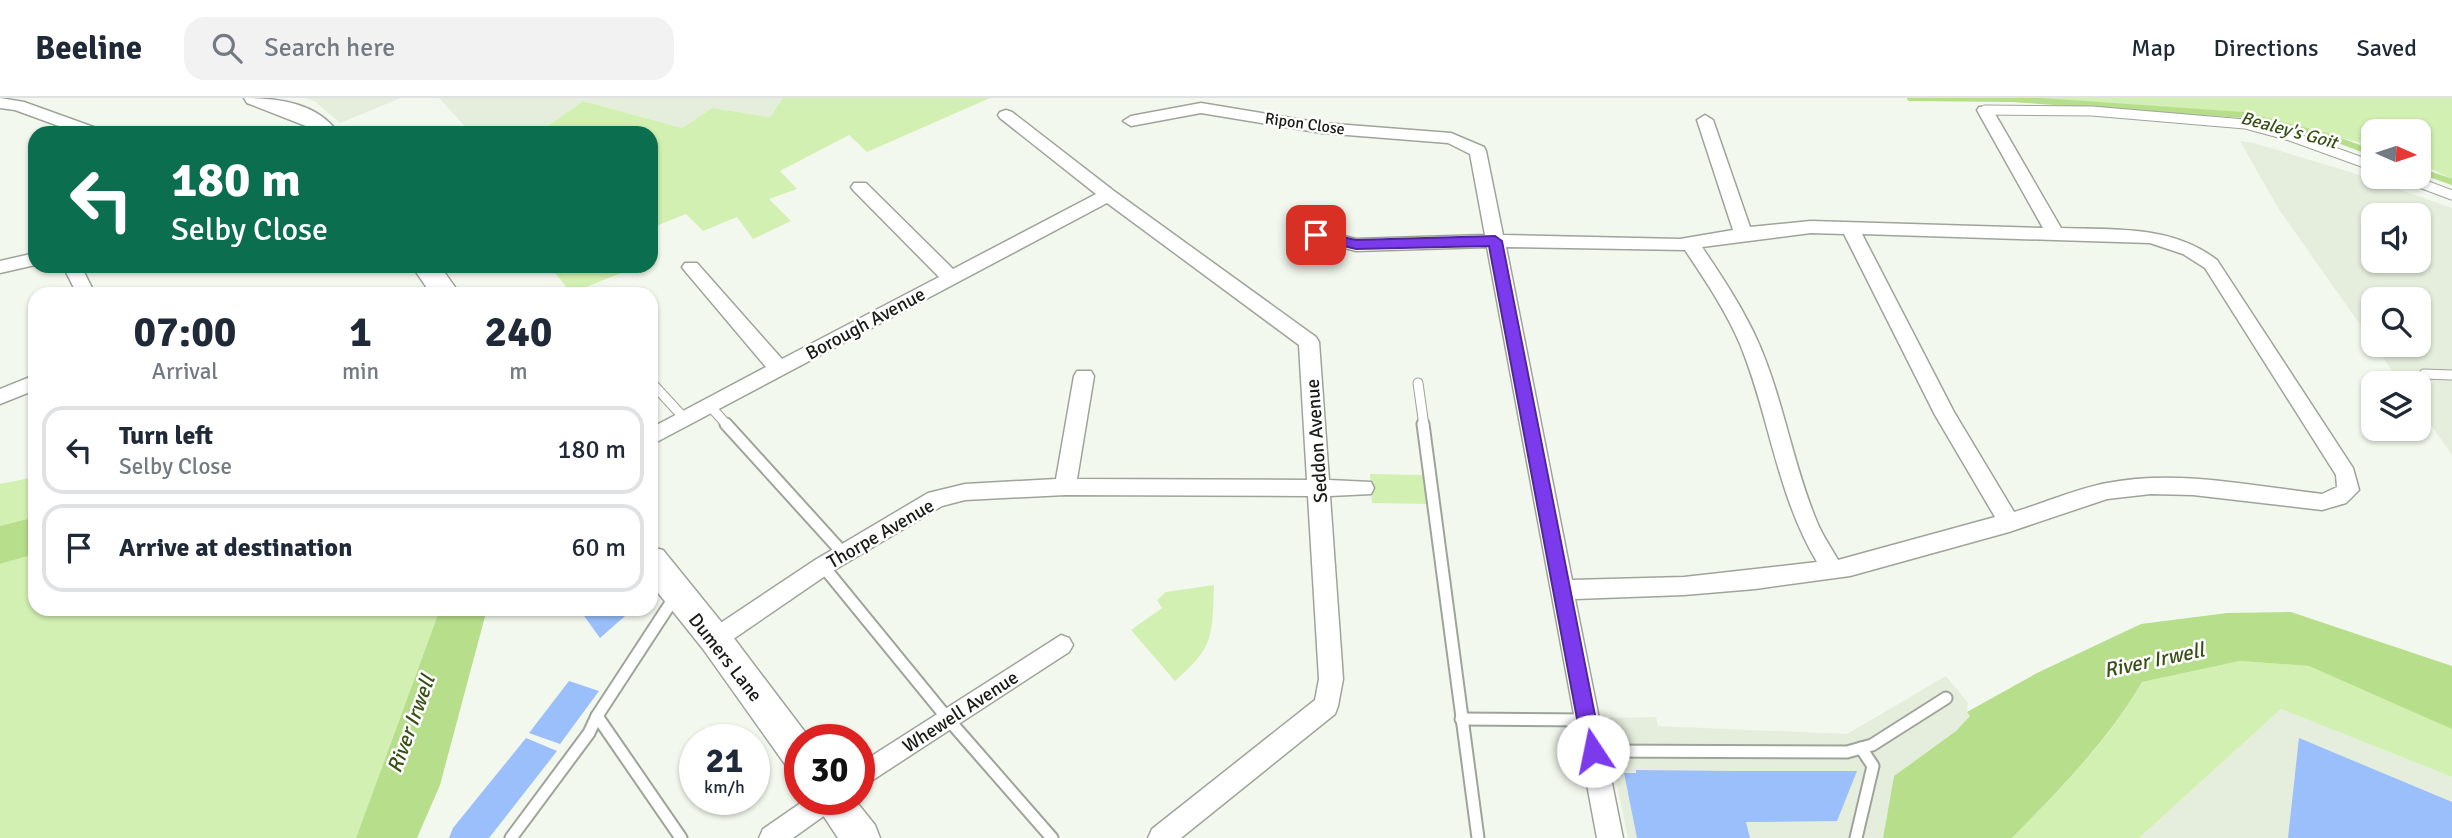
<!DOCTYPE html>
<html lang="en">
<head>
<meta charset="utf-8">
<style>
  body { margin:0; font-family:Signika,sans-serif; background:#f2f2f3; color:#1f2937; height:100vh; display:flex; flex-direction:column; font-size:26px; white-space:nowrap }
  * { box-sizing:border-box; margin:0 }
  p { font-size:23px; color:#747a83 }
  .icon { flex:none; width:38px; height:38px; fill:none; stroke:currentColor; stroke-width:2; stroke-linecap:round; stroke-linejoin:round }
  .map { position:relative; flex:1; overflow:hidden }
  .details { position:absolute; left:28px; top:189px; width:630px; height:329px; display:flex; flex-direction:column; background:#fff; border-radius:21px; box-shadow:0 2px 5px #0004 }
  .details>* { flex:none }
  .banner { position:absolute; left:28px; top:28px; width:630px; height:147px; border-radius:21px; box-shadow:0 2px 5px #0004; background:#0b6e4f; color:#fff; overflow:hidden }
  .needle { width:46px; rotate:93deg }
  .fabs { position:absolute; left:2361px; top:21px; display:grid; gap:14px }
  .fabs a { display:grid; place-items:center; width:70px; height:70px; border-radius:14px; background:#fff; box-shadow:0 2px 5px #0004; font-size:35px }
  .speed { position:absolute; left:679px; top:626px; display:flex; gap:14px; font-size:35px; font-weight:700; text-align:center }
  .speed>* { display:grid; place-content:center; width:91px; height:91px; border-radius:50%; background:#fff; box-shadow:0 2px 5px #0004; line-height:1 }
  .speed small { font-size:18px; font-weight:400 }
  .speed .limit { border:10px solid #d22; background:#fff; color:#111 }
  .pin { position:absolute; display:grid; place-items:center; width:60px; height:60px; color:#fff; margin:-30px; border-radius:14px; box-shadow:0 4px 10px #0006 }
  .me { position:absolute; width:77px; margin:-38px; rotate:349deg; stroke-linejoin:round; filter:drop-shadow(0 0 5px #0008) }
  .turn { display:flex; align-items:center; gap:24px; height:147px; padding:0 28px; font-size:32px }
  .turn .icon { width:91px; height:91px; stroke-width:2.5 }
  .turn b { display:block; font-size:49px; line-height:60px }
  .eta { display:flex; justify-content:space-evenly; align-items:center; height:119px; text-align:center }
  .eta b { font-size:42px; font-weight:700; line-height:49px }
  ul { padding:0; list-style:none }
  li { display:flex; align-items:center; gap:21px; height:88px; margin:0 14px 10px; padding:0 14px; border:4px solid #e0e1e3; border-radius:21px }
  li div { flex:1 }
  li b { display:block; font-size:26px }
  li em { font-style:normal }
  header { display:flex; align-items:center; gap:42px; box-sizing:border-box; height:98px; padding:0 35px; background:#fff; border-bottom:2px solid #e0e1e3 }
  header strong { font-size:33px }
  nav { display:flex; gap:38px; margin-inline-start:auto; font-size:24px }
  .search { width:490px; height:63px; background:#f2f2f3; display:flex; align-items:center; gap:18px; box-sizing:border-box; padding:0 24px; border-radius:21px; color:#747a83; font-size:26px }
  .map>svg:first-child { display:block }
  .built { fill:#e5eedd; fill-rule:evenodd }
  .green { fill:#d2f0b2 }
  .water { fill:#b7de8b }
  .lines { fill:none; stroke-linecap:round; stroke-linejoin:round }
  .stream { stroke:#b7de8b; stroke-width:6 }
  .building { fill:#9abffa }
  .lane-far1-casing { stroke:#9fa49b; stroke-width:11 }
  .lane-casing { stroke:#9fa49b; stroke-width:15 }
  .street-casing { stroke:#9fa49b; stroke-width:3 }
  .primary-casing { stroke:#9fa49b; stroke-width:3 }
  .lane-far1 { stroke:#fff; stroke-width:9 }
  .lane { stroke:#fff; stroke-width:11 }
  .street { fill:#fff; fill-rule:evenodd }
  .primary { fill:#fff; fill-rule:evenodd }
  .route { fill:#7c3aed; stroke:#51269a; stroke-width:2 }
  .labels { text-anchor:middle; stroke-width:5; stroke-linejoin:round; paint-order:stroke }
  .far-street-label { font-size:16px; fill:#1a1c18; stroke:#fff }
  .far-water-label { font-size:18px; font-style:italic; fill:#385117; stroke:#fff }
  .street-label { font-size:19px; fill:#1a1c18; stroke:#fff }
  .water-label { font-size:21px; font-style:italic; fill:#385117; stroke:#fff }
</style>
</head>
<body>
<header>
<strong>Beeline</strong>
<div class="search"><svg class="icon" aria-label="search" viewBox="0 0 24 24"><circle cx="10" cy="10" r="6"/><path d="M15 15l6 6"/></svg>Search here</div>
<nav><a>Map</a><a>Directions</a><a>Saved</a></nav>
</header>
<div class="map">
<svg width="2452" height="740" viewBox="0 0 2452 740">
  <rect width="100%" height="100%" fill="#f3f8ee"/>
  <g class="built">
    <path d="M305,0H401L340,25L316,4Z"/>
    <path d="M439,0H783L770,19L712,10L682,30L583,3L538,35H520L513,31L504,35H471Z"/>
    <path d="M2240,43L2254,45L2350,74L2452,110V357L2419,310L2418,285H2401L2374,247H2418V201H2373V245L2278,110ZM2373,117H2418V163H2373Z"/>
    <path d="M1946,578L1968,605L1967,614L1970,618L1956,633L1894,678L1883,740H1628L1603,620L1656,619L1658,628L1847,636Z"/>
    <path d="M2281,611L2452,679V740H2139Z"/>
  </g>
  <g class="green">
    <path d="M783,0H990L867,54L849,37L780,73L797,91L769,101L791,123L753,141L737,119L703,133L686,116L651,130V35H538L583,3L682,30L712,10L770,19Z"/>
    <path d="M2032,0H2452V81L2419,65L2418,33H2373V48L2241,14Z"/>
    <path d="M550,168H639L571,195Z"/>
    <path d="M1370,376L1425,377L1428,406L1372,405Z"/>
    <path d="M35,379V419L0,428V386Z"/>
    <path d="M35,456V511H440L356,740H0V466Z"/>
    <path d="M1214,487C1212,538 1215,548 1175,583L1131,532L1162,510L1157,502L1166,494Z"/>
    <path d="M2240,563L2309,568L2452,630V679L2281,611L2139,740H2012C2059,692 2109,643 2142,584Z"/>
  </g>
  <g class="water">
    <path d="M35,419V456L0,466V428Z"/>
    <path d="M440,511H487L440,687L417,740H356Z"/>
    <path d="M2291,514L2452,568V631L2309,568L2240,563L2142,584C2108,643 2059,692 2012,740H1883L1894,678L1956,633L1970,618L1967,614L2037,575L2141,526L2227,515Z"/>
  </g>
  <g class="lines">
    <g class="stream">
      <path d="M1910,0L2012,1L2244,17L2330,39L2373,55"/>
      <path d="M2418,72L2452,84"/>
    </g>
  </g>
  <g class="building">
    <path d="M579,511H633L600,540Z"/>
    <path d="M569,583L599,593L560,646L529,635Z"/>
    <path d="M526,640L557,653L489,740H449L453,730Z"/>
    <path d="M2299,640L2452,704V740H2288Z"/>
    <path d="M1636,672L1733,673H1857L1837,723L1746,724L1750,740H1637L1624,675H1636Z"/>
  </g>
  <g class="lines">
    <defs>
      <g id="lane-far1">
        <path d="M1985,12L2092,13L2245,26L2290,38L2373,68"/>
        <path d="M2404,79L2452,97"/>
        <path d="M2424,276L2452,277"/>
        <path d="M651,284L685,321"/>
        <path d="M1418,285L1424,328"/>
        <path d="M710,308L728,328"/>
      </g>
      <g id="lane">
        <path d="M726,326L843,455"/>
        <path d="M1423,326L1478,740"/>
        <path d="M823,468L948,621L1052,740"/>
        <path d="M597,618L681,740"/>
        <path d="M1461,621L1587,622"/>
        <path d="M1593,653L1847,654L1872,647L1946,600"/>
        <path d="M511,740L589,635L597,618L676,497"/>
        <path d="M1856,740L1873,668L1861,650"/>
      </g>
      <g id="street">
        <path d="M0,0L24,4L99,31L101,35H78L15,12L0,10Z"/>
        <path d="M1201,5L1322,25L1451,35L1484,49L1486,53L1503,137L1680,141L1733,132L1697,22L1705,17L1713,22L1750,129L1811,123L2043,130L1977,12L1979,9H1991L2061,130C2115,132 2172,127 2217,162L2353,370L2359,392L2346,405L2322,412L2193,397L2151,396L2107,401L2009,434L1850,478L1755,491L1684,497L1575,501L1623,740H1597L1487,149L1356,153L1310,141L1307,137L1316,131L1356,141L1485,137L1470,56L1448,45L1322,35L1201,15L1131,28L1123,23L1131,18ZM1811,135L1844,136L1935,317L1995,419L1838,462C1831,449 1822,437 1817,424C1793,367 1784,304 1759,246C1744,212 1723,180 1702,149ZM1862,136L2150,145L2183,156L2205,170L2336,377L2337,389L2322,396C2252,388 2177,371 2107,385C2075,391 2045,405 2014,414L1954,314ZM1506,149L1685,152C1705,182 1726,213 1740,246C1770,319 1776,395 1817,464L1684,479L1572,482Z"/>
        <path d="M1006,12L1012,14L1114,93L1316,239L1319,244L1329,382L1371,384L1374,390L1371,396L1330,398L1343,581L1338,608L1335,616L1181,740H1148L1152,731L1315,602L1319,581L1308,398L1065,397L965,402L942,408L831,474L723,548L715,551L707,548L703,541L707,534L815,462L928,395L965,386L1056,381L1074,278L1077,273H1091L1094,278L1077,381L1307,382L1299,247L1107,105L651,347V330L766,269L685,173L682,169L685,165H697L782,261L939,179L854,93L851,89L854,85H866L953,171L1096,96L1000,20L998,17L1000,14Z"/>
        <path d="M35,155V167L0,175V163Z"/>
        <path d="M63,168H81L95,196H77Z"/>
        <path d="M35,277V292L0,306V291Z"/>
        <path d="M1061,537L1069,540L1073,547L1069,554L859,691V666Z"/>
        <path d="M805,702H839L835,710L793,740H759L763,731Z"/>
      </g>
      <g id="primary">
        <path d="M244,0C278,0 318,5 338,35H312L306,28L247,5Z"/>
        <path d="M412,168H440L460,196H431Z"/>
        <path d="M651,449L663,452L727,531L811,642H800V674L787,669L703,551L651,486Z"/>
        <path d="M813,702H855L875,727L880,740H838Z"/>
      </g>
    </defs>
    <use href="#lane-far1" class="lane-far1-casing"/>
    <use href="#lane" class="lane-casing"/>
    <use href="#street" class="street-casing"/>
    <use href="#primary" class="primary-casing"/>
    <use href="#lane-far1" class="lane-far1"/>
    <use href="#lane" class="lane"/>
    <use href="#street" class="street"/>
    <use href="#primary" class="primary"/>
  </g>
  <path class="route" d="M1316,133L1356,142L1495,138L1502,143L1602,653L1599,659L1593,662L1586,659L1583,653L1489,148L1356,151L1311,140V134Z"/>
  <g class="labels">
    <g class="far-street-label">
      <text transform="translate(1305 25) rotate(8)" y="6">Ripon Close</text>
    </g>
    <g class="far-water-label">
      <text transform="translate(2289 32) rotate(15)" y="6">Bealey's Goit</text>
    </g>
    <g class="street-label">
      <text transform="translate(865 225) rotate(-28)" y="7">Borough Avenue</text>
      <text transform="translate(1316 343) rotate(-94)" y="7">Seddon Avenue</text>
      <text transform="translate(880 435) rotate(-30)" y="7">Thorpe Avenue</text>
      <text transform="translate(726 559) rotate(52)" y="7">Dumers Lane</text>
      <text transform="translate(960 613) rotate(-33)" y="7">Whewell Avenue</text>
    </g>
    <g class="water-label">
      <text transform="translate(2154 562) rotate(-12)" y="7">River Irwell</text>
      <text transform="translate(411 626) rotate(-70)" y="7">River Irwell</text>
    </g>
  </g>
</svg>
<div class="fabs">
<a><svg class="needle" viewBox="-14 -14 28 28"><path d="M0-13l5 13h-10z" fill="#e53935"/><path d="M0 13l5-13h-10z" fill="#747a83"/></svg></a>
<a><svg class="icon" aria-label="sound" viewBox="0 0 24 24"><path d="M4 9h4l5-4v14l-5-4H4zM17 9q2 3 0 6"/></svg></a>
<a><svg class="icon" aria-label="search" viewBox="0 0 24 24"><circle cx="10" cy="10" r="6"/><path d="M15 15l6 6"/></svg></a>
<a><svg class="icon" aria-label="layers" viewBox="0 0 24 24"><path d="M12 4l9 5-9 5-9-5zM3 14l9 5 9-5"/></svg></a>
</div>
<div class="speed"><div>21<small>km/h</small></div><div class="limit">30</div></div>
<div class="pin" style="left:1316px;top:137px;background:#d93025"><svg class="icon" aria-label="arrive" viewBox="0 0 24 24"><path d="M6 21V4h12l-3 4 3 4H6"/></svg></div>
<svg class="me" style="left:1593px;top:653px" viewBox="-20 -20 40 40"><circle r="19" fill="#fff"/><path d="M0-13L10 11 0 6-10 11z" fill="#7c3aed"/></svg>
<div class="banner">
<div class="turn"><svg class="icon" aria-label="left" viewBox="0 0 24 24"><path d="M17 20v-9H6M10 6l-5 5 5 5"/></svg><div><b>180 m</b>Selby Close</div></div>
</div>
<section class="details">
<div class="eta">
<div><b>07:00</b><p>Arrival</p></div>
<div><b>1</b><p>min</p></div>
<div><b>240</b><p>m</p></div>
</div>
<ul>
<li><svg class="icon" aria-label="left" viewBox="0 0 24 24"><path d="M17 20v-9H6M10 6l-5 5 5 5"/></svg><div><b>Turn left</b><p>Selby Close</p></div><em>180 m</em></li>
<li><svg class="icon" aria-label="arrive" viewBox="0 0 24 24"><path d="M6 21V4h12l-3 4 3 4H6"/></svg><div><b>Arrive at destination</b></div><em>60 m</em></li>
</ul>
</section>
</div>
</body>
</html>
